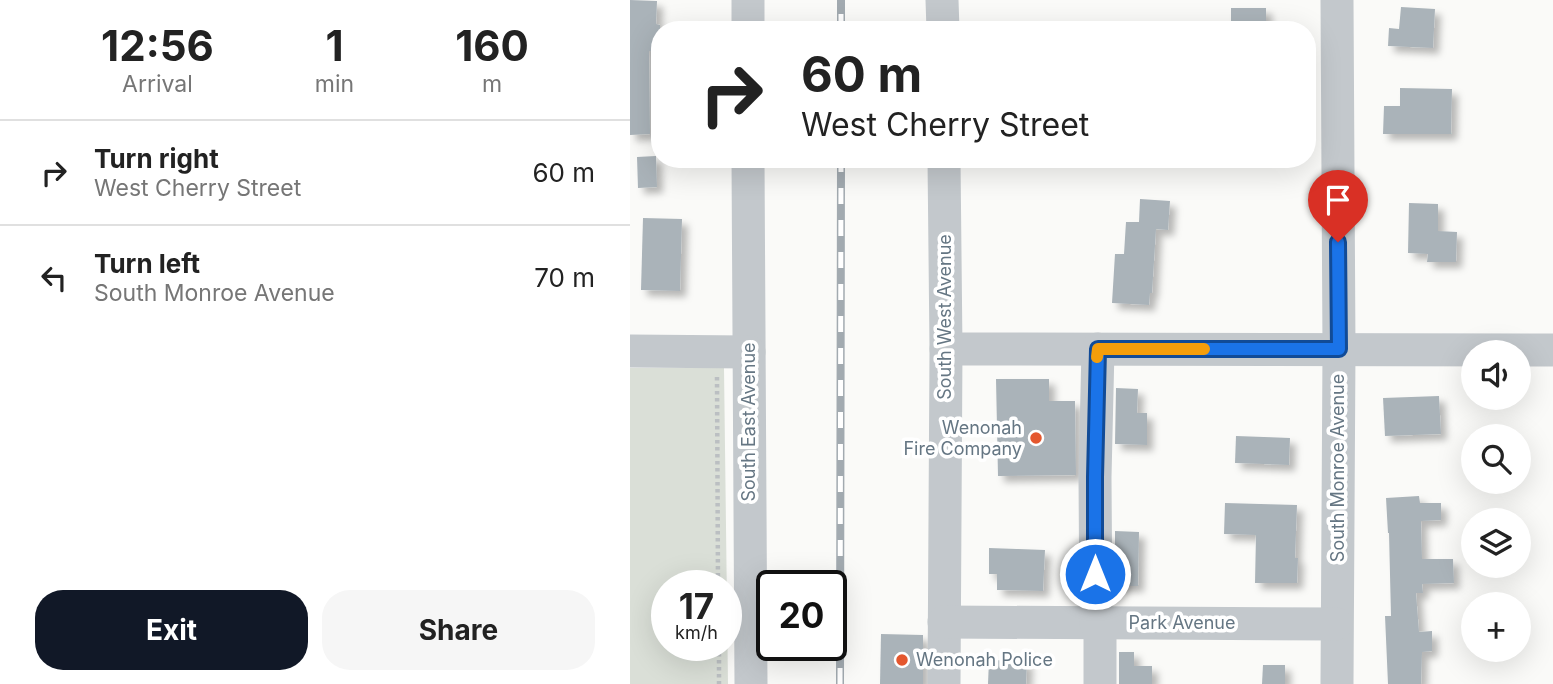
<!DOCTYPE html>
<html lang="en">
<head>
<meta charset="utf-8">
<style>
  body { margin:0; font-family:Inter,sans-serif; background:#f6f6f6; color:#222; height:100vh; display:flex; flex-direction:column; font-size:26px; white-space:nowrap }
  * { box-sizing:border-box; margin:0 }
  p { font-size:23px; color:#767676 }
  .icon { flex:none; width:38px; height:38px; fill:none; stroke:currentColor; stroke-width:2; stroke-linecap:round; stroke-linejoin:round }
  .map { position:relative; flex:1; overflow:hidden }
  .sheet { display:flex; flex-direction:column; background:#fff; width:630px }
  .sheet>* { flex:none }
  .guide { position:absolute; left:21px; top:21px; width:665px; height:147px; border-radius:28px; box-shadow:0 7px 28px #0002; background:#fff; color:#222; overflow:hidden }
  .controls { position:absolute; left:831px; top:340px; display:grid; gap:14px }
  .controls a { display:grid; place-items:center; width:70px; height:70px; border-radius:50%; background:#fff; box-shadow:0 7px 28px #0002; font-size:35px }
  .speed { position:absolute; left:21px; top:570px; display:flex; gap:14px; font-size:35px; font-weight:700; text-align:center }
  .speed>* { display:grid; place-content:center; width:91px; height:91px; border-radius:50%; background:#fff; box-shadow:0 7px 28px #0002; line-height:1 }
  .speed small { font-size:18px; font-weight:400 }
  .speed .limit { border:4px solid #111; border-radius:10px; background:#fff; color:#111 }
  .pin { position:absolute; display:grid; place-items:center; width:60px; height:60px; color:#fff; margin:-72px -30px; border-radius:50% 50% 50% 0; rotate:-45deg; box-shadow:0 0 7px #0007 }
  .pin .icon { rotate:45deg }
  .me { position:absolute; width:77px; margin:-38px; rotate:0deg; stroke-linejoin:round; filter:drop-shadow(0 0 5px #0008) }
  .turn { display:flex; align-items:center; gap:24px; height:147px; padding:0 35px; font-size:32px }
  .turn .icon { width:91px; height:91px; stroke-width:2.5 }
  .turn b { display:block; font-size:49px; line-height:60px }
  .eta { display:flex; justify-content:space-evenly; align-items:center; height:119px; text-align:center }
  .eta b { font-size:42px; font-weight:700; line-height:49px }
  .action { display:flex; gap:14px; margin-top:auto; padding:14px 35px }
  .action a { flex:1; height:80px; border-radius:28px; background:#111827; color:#fff; font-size:28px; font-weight:700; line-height:80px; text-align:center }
  .action a+a { background:#f6f6f6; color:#222 }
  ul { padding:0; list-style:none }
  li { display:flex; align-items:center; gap:21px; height:105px; padding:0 35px; border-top:2px solid #e0e0e0 }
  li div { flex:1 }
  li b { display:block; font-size:26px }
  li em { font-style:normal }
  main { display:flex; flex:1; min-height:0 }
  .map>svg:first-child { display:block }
  .green { fill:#dadfd7; fill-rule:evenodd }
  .building { fill:#aab3b9; filter:url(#shadow) }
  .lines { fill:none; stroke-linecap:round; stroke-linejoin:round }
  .path { stroke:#bbbfc2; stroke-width:4.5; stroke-dasharray:3.5 3.5; stroke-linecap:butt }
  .minor { stroke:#c3c8cc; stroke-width:33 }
  .rail-casing { stroke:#a2aab0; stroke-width:8 }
  .rail { stroke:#fff; stroke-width:5; stroke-dasharray:16; stroke-linecap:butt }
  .route-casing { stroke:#114b97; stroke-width:18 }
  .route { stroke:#1a73e8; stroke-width:12 }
  .slow { stroke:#f59e0b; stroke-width:12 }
  .poi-dot { fill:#e4572e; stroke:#fff; stroke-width:2.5 }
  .labels { text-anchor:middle; stroke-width:7; stroke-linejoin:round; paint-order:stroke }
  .street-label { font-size:18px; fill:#657683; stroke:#fff }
  .poi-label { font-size:18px; fill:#657683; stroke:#fff; text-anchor:end }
</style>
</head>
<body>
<main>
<section class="sheet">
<div class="eta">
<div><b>12:56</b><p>Arrival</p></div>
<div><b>1</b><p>min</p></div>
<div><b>160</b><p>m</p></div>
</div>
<ul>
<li><svg class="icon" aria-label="right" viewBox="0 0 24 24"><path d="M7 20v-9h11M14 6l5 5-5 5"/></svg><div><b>Turn right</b><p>West Cherry Street</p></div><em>60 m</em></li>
<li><svg class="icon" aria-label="left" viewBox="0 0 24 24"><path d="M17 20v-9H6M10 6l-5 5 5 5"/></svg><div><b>Turn left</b><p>South Monroe Avenue</p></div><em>70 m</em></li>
</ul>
<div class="action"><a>Exit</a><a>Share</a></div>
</section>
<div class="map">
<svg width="923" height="684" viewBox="0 0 923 684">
  <defs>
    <filter id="shadow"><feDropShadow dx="6" dy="6" stdDeviation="3.5" flood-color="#0004"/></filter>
  </defs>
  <rect width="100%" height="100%" fill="#fafaf8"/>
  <path class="green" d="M0,368H94L98,684H0ZM37,586H96V646H37Z"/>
  <g class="building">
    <path d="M0,0L27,1L26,24L30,25V47H28V51H19L20,134L0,135Z"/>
    <path d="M771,7L805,9L803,48L758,46L759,28L769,29Z"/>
    <rect x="601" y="8" width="35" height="22"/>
    <path d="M770,88L822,89L821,134H753L754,106H770Z"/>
    <path d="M26,156L27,187L8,188L7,157Z"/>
    <path d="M510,199L540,201L538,230L526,229L522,293H520L519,305L482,303L485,254H494L496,222H509Z"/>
    <path d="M779,203L808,204V231L827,232L826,262H797L798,254L778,253Z"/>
    <path d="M13,218L52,219L50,291L11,290Z"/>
    <path d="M366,379H419V401H445L446,475L368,476Z"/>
    <path d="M486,388L508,389L507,413H517V445L485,444Z"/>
    <path d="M809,396L811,434L755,436L753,398Z"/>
    <path d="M606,436L660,438L659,465L605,463Z"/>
    <path d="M789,496L790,503H811V520L791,521L792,559H823L824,583L792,584L793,593H786L789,632L802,631V651L792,652L791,684H758L755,616H761L759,533H758L756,498Z"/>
    <path d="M595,503L667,505L665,558H668L667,583H625L626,535L594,534Z"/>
    <path d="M485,531L509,532L508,586H485Z"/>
    <path d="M359,548L415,550L413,591L367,590V574H359Z"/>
    <path d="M251,634L293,635V684H250Z"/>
    <path d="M489,652H504V666H522V684H489Z"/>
    <path d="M359,660L397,661L396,684H358Z"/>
    <path d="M633,665H655V684H632Z"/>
  </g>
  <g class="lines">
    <g class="path">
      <path d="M87,377L88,586"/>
      <path d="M89,646V684"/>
    </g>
    <g class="minor">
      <path d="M118,0V30"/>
      <path d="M312,0L313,30"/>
      <path d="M707,0L709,350L707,684"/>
      <path d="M118,159L121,684"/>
      <path d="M314,159L316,349L314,684"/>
      <path d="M316,349L923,350"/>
      <path d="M0,351L119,352"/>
      <path d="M314,622L706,624"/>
      <path d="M466,623L465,477L468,349"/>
      <path d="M470,684V623"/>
    </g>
    <defs>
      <g id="rail">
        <path d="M211,30V0"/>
        <path d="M210,684L211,159"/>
      </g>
    </defs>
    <use href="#rail" class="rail-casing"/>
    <use href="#rail" class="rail"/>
  </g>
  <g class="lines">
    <defs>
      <path id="route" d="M465,574V477L468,349H709L708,242"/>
    </defs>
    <use href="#route" class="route-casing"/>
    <use href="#route" class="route"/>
    <path class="slow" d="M467,357L468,349H574"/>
  </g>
  <g class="poi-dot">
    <circle cx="406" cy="438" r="7"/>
    <circle cx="272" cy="660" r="7"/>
  </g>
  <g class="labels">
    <g class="street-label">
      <text transform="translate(315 317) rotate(-90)" y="6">South West Avenue</text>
      <text transform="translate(119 422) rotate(-90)" y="6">South East Avenue</text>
      <text transform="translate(708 468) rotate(-90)" y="6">South Monroe Avenue</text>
      <text x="552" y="629">Park Avenue</text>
    </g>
    <g class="poi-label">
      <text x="392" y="434">Wenonah<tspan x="392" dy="21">Fire Company</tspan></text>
      <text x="286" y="666" text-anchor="start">Wenonah Police</text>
    </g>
  </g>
</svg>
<div class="controls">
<a><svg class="icon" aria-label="sound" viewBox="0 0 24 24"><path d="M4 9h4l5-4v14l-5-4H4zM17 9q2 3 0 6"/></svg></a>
<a><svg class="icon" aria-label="search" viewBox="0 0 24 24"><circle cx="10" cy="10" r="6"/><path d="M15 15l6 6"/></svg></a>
<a><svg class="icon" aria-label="layers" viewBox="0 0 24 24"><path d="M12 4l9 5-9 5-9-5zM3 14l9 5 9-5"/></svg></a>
<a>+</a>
</div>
<div class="speed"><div>17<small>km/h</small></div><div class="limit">20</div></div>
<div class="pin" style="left:708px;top:242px;background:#d93025"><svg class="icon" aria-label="arrive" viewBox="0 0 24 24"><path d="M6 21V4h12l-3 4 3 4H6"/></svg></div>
<svg class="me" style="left:465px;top:574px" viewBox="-20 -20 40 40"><circle r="17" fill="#1a73e8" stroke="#fff" stroke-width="3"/><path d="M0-11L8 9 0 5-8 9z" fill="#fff"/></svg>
<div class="guide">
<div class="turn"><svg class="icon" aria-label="right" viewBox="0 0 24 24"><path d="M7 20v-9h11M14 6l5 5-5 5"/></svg><div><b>60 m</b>West Cherry Street</div></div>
</div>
</div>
</main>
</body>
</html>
